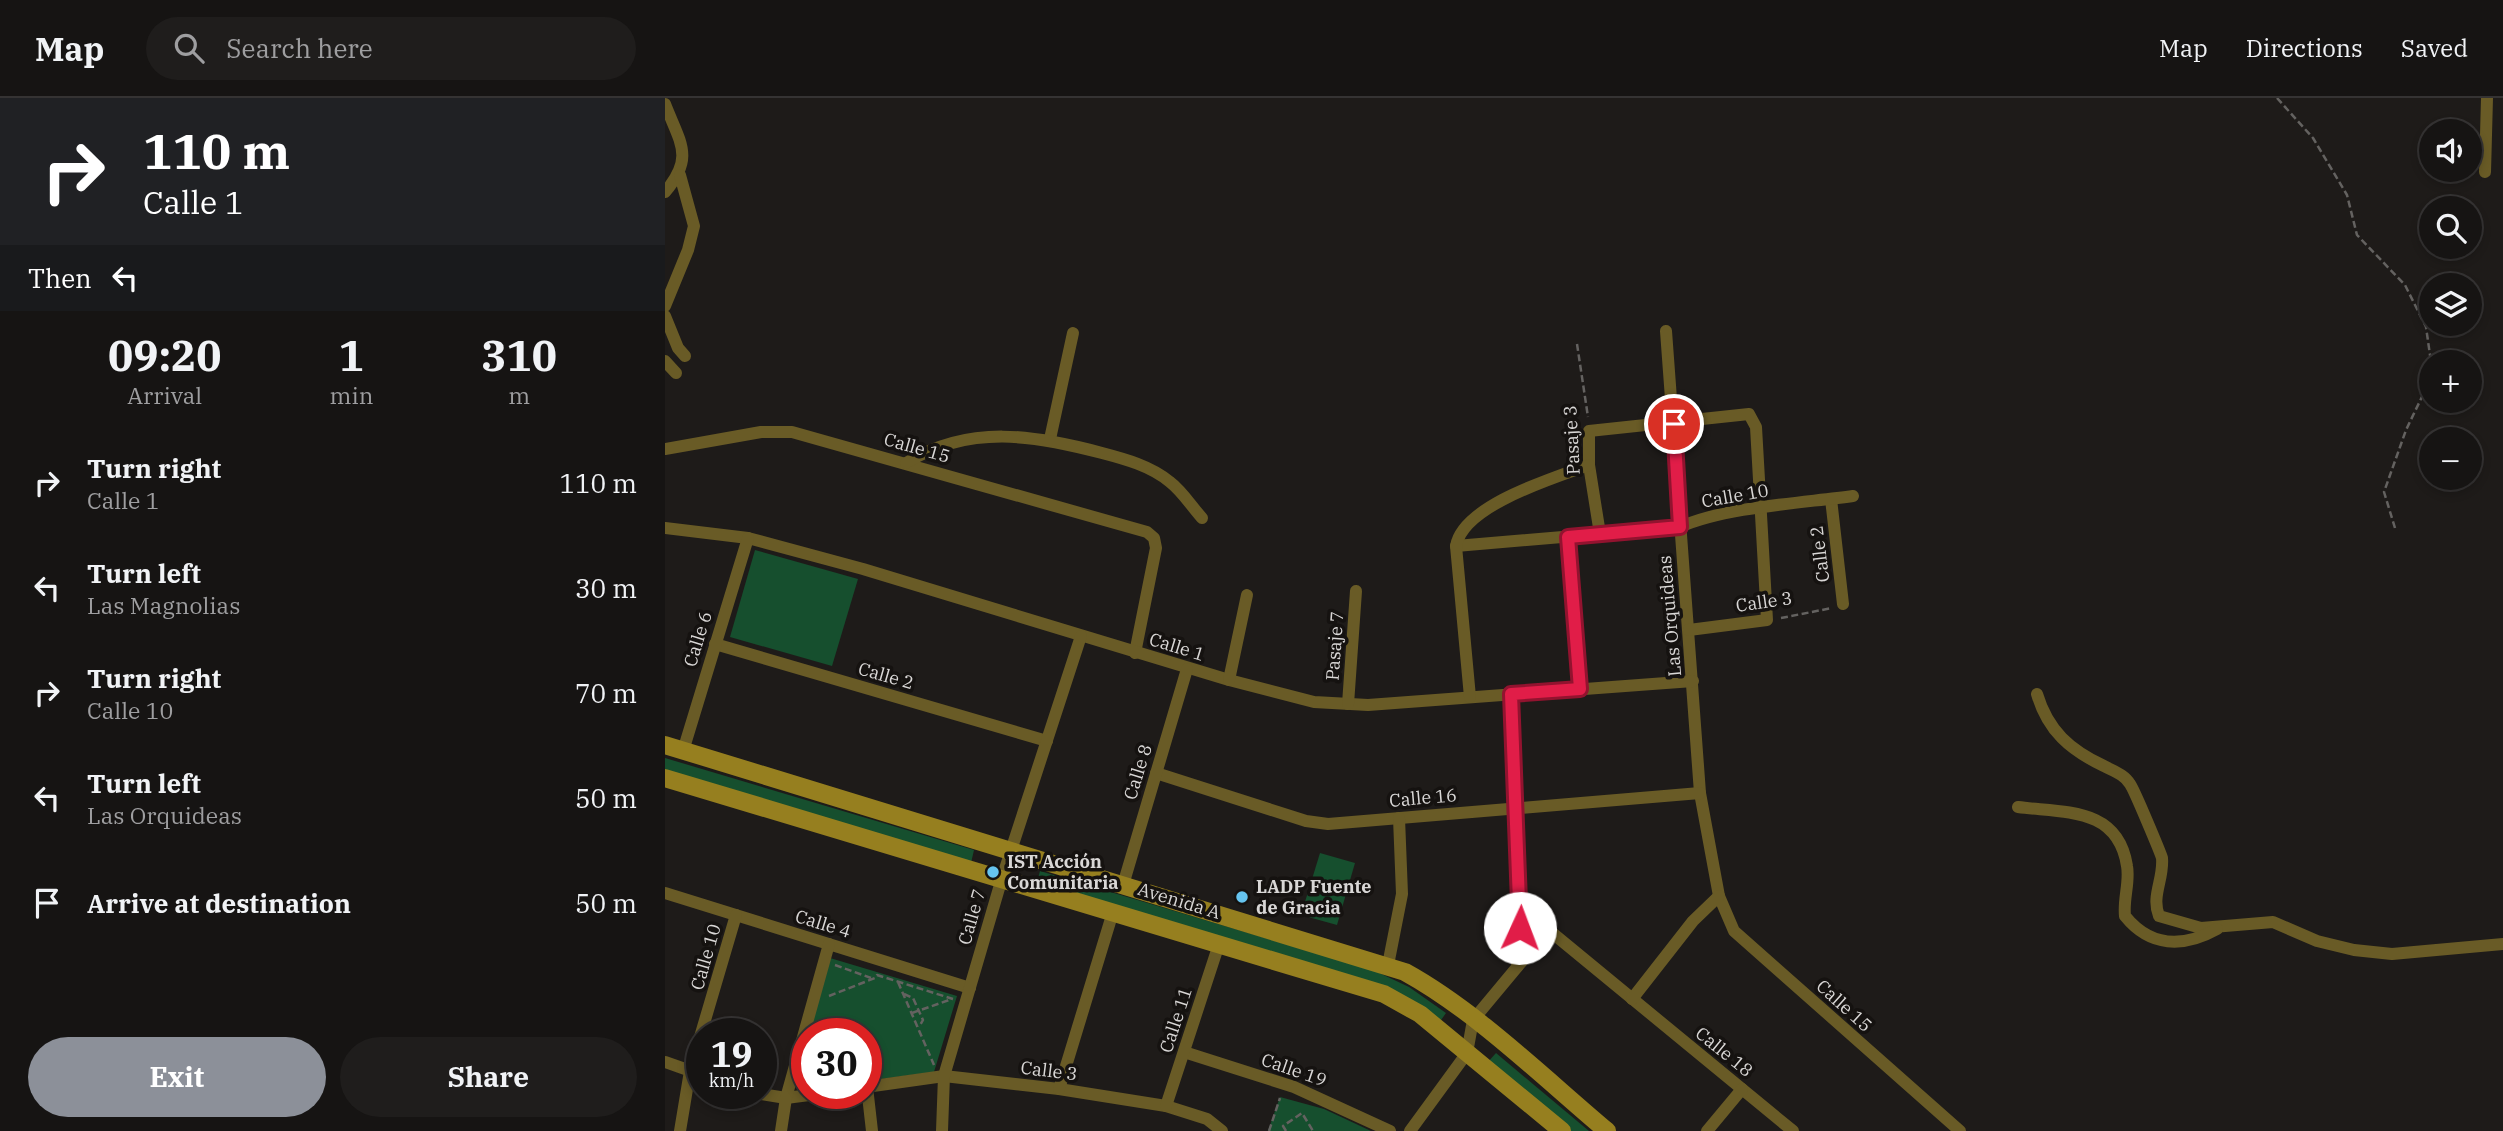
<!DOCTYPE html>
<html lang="en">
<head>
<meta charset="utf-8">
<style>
  body { margin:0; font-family:"IBM Plex Serif",serif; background:#1f1d1c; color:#f1f3f6; height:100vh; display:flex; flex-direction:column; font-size:26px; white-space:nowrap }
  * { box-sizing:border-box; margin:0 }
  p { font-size:23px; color:#9e9ea0 }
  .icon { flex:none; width:38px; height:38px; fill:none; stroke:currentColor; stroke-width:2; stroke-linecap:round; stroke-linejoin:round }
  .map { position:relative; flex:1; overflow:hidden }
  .drawer { display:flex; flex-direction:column; background:#161413; width:665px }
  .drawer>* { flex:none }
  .hud { background:#202124; color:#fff; overflow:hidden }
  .buttons { position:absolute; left:1754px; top:21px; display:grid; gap:14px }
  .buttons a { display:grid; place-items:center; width:63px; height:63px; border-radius:50%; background:#161413; box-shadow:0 4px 10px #0003,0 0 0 2px #353333; font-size:35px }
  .speed { position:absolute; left:21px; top:920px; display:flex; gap:14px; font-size:35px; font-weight:700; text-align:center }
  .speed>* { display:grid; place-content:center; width:91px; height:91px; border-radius:50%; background:#161413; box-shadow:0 4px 10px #0003,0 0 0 2px #353333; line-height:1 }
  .speed small { font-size:18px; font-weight:400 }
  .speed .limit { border:10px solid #d22; background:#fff; color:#111 }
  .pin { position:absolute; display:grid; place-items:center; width:60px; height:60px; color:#fff; margin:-30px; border:4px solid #fff; border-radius:50%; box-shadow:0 2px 7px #0007 }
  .me { position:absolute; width:77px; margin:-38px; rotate:2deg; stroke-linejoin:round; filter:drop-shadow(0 0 5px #0008) }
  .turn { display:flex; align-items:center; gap:24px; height:147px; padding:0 28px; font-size:32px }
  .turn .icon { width:91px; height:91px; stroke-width:2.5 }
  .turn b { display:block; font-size:49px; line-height:60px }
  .then { display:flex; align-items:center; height:66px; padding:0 28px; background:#0003; gap:14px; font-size:26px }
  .eta { display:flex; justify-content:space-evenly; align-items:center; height:119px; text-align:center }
  .eta b { font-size:42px; font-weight:700; line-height:49px }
  .primary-button { display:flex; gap:14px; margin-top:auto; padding:14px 28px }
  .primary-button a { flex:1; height:80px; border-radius:42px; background:#8c9099; color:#fff; font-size:28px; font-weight:700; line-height:80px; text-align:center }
  .primary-button a+a { background:#1f1d1c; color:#f1f3f6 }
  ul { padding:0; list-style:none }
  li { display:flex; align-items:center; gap:21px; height:105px; padding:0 28px }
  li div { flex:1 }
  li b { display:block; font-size:26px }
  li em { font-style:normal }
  header { display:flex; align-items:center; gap:42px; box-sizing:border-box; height:98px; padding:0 35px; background:#161413; border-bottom:2px solid #353333 }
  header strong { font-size:33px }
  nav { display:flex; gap:38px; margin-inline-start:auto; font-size:24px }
  .search { width:490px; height:63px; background:#1f1d1c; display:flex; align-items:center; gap:18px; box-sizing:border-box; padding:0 24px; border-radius:38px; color:#9e9ea0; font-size:26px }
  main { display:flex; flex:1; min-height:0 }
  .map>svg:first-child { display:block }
  .green { fill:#164f2e }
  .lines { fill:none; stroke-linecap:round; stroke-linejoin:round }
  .path { stroke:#646260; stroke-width:2.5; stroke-dasharray:7 3.5; stroke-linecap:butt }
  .street { stroke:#695b26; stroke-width:12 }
  .secondary { stroke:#967f1f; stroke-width:18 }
  .route-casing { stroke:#92132f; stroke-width:18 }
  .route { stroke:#e11d48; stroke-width:12 }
  .poi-dot { fill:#66c4ef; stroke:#151210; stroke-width:2.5 }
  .labels { text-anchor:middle; stroke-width:7; stroke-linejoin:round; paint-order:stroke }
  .street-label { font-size:18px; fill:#d9d7d6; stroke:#151210 }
  .poi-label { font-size:18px; font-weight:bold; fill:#d9d7d6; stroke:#151210; text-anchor:start }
</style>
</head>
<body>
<header>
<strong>Map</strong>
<div class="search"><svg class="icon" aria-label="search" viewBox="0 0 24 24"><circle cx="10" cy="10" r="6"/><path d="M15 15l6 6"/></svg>Search here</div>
<nav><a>Map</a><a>Directions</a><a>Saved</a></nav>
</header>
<main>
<section class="drawer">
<div class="hud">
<div class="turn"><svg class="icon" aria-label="right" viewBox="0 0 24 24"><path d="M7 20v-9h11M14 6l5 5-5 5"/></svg><div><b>110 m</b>Calle 1</div></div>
<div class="then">Then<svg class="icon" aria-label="left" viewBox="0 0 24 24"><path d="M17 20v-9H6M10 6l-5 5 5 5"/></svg></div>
</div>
<div class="eta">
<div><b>09:20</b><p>Arrival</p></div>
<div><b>1</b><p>min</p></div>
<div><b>310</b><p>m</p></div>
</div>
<ul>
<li><svg class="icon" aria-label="right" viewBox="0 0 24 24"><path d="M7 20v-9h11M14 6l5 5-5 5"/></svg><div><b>Turn right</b><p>Calle 1</p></div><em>110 m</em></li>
<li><svg class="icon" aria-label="left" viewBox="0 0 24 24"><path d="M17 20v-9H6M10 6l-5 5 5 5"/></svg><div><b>Turn left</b><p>Las Magnolias</p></div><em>30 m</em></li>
<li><svg class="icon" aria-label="right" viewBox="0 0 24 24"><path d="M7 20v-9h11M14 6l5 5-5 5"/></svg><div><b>Turn right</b><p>Calle 10</p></div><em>70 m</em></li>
<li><svg class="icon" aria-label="left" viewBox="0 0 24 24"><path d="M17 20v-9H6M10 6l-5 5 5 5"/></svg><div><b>Turn left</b><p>Las Orquideas</p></div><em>50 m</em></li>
<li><svg class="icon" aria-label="arrive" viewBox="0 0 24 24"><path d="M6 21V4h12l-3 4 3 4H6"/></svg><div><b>Arrive at destination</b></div><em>50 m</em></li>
</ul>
<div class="primary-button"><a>Exit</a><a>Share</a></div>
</section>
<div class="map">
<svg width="1838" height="1033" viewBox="0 0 1838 1033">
  <rect width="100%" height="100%" fill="#1e1b19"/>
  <g class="green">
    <path d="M90,452L193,481L167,568L65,539Z"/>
    <path d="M0,660L309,752L306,765L0,676Z"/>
    <path d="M655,755L690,765L672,827L636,817Z"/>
    <path d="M375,773L708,872L744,889L781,915L774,925L754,909L371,787Z"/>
    <path d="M165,860L292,898L269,974L201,983V936H143Z"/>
    <path d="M831,955L924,1033H904L822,965Z"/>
    <path d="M615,999L659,1011L706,1033H603Z"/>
  </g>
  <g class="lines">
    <g class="path">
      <path d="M1612,0L1648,40L1682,97L1692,137L1740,187L1761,229L1766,264"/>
      <path d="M912,246L923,319"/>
      <path d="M1730,430L1719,394L1741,332L1766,280"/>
      <path d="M1116,520L1167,510"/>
      <path d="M170,867L206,880"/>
      <path d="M233,884L269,967"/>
      <path d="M239,896L248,900L258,922L254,929"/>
      <path d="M164,898L210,880L212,877L288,901"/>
      <path d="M247,915L287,901"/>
      <path d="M156,922L162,936"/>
      <path d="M604,1033L615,1000"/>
      <path d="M621,1033L618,1028L637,1015L648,1033"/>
    </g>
    <g class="street">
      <path d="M0,6C15,45 30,59 0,94"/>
      <path d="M1820,74L1822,0"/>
      <path d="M0,208L23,152L29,128L15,77"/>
      <path d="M0,218L13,250L20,258"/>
      <path d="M1001,233L1035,695L1054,798L1069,833L1295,1033"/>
      <path d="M0,263L11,275"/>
      <path d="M385,341L408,235"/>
      <path d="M0,351L96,334H127L482,434L489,440L491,450L470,555"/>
      <path d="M241,365C305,326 369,337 437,355C460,361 486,368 505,384C517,393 527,409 537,420"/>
      <path d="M1166,401L1178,506"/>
      <path d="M0,430L83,440L198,471L564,582L649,604L703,607L1028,583"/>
      <path d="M935,436L924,367V333L1084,316L1091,329L1102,522L1024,532"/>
      <path d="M903,439L915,591"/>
      <path d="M791,448L1015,429C1060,409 1137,405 1188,398"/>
      <path d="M50,546L382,643"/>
      <path d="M564,582L582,497"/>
      <path d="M846,596L857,810L852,869"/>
      <path d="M1372,596C1383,633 1405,652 1439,668C1448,673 1459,676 1465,686C1469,691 1496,756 1497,760C1499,781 1486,798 1494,818L1536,830L1608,824L1652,843L1689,852L1727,856L1838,846"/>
      <path d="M805,599L791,448C798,407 889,380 924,367"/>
      <path d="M683,606L691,493"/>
      <path d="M18,653L83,440"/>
      <path d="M491,675L641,723L663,726L1035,695"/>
      <path d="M1353,709C1400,715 1453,709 1462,768C1465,784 1458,801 1460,818C1485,849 1518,850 1552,831"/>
      <path d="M458,787L522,571"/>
      <path d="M0,795L305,890"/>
      <path d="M857,810L1128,1033"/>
      <path d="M723,867L737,796L734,720"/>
      <path d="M967,901L1028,823L1054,798"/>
      <path d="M519,954L629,989L725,1033"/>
      <path d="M0,964L37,977"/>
      <path d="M201,989L279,978L394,991L501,1008L542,1021L557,1033"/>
      <path d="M202,989L207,1033"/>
      <path d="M394,991L448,814"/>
      <path d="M96,996L121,1000L152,996"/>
      <path d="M501,1008L554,846"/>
      <path d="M15,1033L25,973L71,817"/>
      <path d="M116,1033L121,1000L164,846"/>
      <path d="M277,1033L279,978L337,780L416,538"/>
      <path d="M745,1033L802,955L808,922L883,832"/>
      <path d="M1042,1033L1077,991"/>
    </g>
    <g class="secondary">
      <path d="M0,647L740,874C811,913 880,981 942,1033"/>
      <path d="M0,680L719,896L755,916L897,1033"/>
    </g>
  </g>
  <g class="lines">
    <defs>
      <path id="route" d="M855,830L846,596L915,591L903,439L1015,429L1009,326"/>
    </defs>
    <use href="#route" class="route-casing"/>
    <use href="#route" class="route"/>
  </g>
  <g class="poi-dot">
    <circle cx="328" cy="774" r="7"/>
    <circle cx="577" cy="799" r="7"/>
  </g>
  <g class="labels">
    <g class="street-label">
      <text transform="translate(907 342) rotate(-93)" y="6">Pasaje 3</text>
      <text transform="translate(252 350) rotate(16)" y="6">Calle 15</text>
      <text transform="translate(1070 398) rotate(-10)" y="6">Calle 10</text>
      <text transform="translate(1155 456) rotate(-97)" y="6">Calle 2</text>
      <text transform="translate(1099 504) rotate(-8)" y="6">Calle 3</text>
      <text transform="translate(1005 518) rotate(-95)" y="6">Las Orquideas</text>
      <text transform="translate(33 541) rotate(-73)" y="6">Calle 6</text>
      <text transform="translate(670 548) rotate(-86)" y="6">Pasaje 7</text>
      <text transform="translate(512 549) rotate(17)" y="6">Calle 1</text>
      <text transform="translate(221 578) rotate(16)" y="6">Calle 2</text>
      <text transform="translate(473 674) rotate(-73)" y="6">Calle 8</text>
      <text transform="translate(758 700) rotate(-5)" y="6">Calle 16</text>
      <text transform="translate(514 803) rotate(17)" y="6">Avenida A</text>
      <text transform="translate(307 819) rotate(-74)" y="6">Calle 7</text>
      <text transform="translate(158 826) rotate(17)" y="6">Calle 4</text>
      <text transform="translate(41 859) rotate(-74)" y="6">Calle 10</text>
      <text transform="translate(1179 908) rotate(42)" y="6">Calle 15</text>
      <text transform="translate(511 922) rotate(-72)" y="6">Calle 11</text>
      <text transform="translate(1059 954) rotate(39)" y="6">Calle 18</text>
      <text transform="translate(629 972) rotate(19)" y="6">Calle 19</text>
      <text transform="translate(384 973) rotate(7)" y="6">Calle 3</text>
    </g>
    <g class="poi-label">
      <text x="342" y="770">IST Acción<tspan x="342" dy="21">Comunitaria</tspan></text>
      <text x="591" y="795">LADP Fuente<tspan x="591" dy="21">de Gracia</tspan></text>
    </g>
  </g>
</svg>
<div class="buttons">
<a><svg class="icon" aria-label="sound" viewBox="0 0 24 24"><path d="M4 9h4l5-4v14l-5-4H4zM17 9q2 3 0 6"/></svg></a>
<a><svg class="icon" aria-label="search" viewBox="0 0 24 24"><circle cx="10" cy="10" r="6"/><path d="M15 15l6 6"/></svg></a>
<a><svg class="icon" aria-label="layers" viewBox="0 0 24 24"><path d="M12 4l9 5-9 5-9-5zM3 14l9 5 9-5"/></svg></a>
<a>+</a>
<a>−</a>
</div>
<div class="speed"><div>19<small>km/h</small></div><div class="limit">30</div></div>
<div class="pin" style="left:1009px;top:326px;background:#d93025"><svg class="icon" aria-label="arrive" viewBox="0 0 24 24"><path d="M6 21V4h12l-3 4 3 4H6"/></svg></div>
<svg class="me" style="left:855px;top:830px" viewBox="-20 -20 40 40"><circle r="19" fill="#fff"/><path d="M0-13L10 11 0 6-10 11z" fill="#e11d48"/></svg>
</div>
</main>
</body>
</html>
